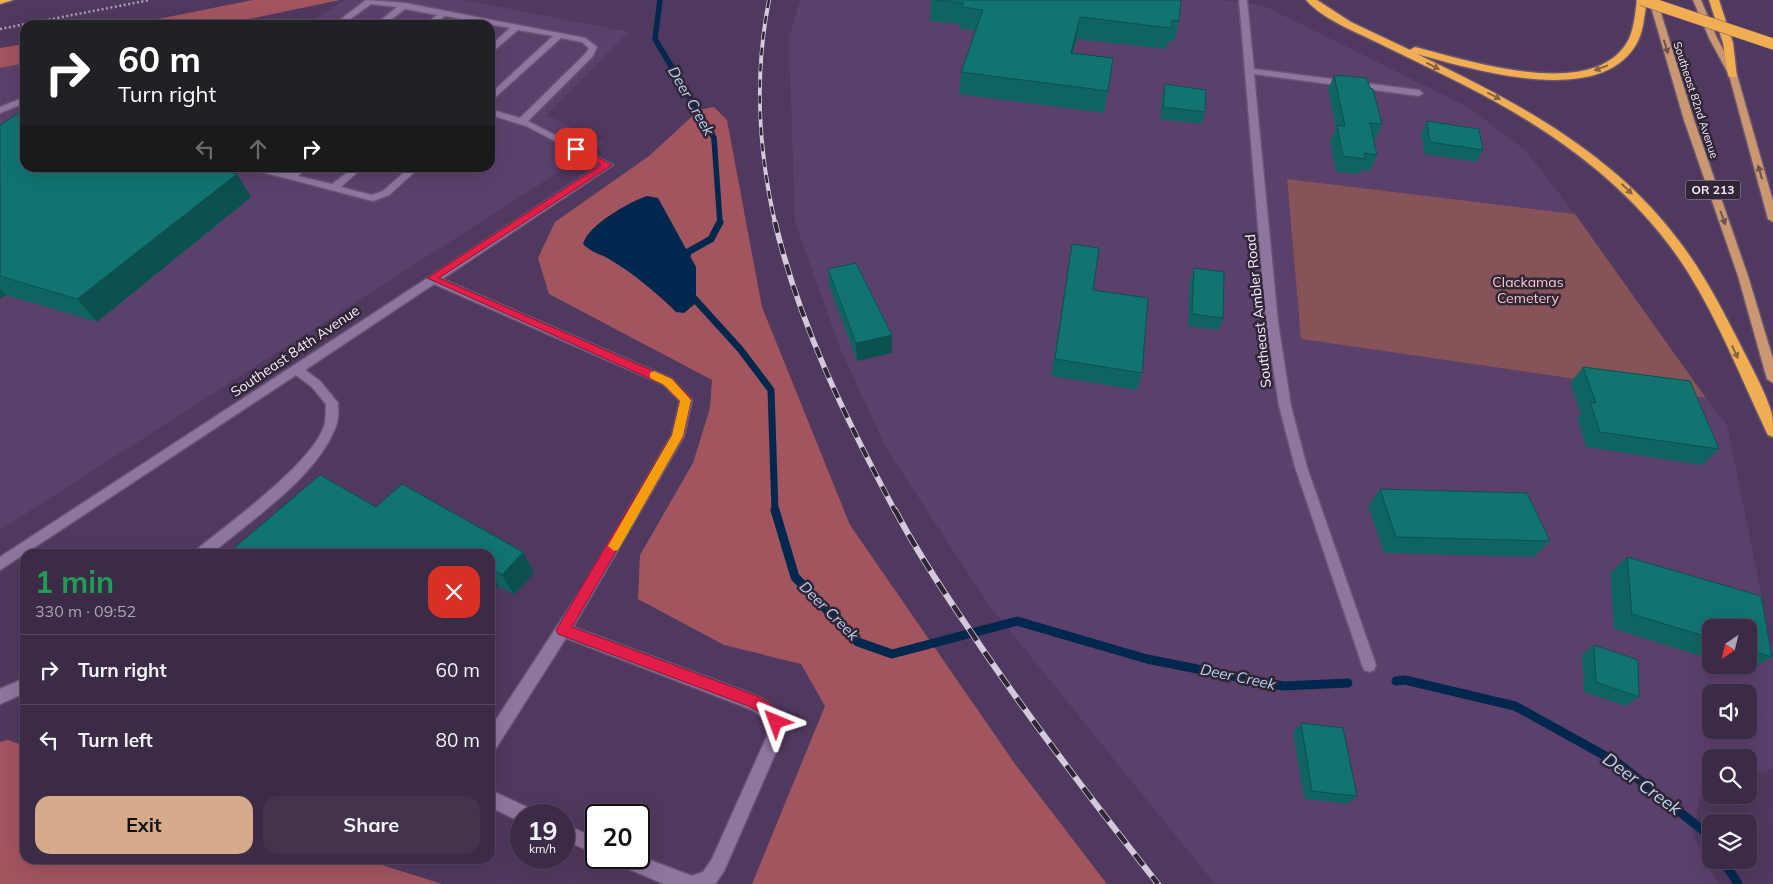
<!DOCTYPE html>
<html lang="en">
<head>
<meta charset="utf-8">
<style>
  body { margin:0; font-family:Mulish,sans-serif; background:#43334d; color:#f1f3f6; height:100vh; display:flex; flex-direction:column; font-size:19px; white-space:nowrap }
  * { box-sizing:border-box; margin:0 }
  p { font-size:16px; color:#aca7b3 }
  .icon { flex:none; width:28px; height:28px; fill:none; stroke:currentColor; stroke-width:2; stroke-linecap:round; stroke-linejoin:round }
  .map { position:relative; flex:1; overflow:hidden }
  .sheet { position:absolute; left:20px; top:549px; width:475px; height:315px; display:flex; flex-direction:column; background:#3c2b46; border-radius:15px; box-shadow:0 5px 20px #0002,0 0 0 1px #55475f }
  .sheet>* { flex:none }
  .guide { position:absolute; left:20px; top:20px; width:475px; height:152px; border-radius:15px; box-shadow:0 5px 20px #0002,0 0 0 1px #55475f; background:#202124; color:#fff; overflow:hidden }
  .needle { width:32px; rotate:215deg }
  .controls { position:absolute; left:1702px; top:619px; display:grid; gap:10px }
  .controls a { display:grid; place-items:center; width:55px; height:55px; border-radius:10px; background:#3c2b46; box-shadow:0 5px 20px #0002,0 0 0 1px #55475f; font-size:25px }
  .speed { position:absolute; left:510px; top:804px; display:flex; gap:10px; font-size:25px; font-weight:700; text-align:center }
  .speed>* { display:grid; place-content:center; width:65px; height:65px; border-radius:50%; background:#3c2b46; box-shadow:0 5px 20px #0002,0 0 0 1px #55475f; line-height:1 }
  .speed small { font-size:12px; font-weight:400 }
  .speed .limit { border:2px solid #111; border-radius:8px; background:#fff; color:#111 }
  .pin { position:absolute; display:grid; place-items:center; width:42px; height:42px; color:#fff; margin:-21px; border-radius:10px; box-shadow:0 2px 8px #0006 }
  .me { position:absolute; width:55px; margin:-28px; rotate:316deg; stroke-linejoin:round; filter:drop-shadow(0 0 4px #0008) }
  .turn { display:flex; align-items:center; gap:18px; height:105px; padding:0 15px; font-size:22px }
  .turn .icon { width:65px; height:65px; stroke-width:2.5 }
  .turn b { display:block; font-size:35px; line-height:42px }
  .lanes { display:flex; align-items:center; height:48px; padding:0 15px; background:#0003; justify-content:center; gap:25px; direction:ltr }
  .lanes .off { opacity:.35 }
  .round { display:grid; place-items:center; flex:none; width:52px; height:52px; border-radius:15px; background:#43334d }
  .summary { display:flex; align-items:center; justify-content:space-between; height:85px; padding:0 15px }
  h1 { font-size:30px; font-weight:700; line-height:38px; color:#1e9e55 }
  .button { display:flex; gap:10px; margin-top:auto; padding:10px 15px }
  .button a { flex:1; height:58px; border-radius:15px; background:#d6ab8b; color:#111; font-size:20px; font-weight:700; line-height:58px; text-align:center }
  .button a+a { background:#43334d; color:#f1f3f6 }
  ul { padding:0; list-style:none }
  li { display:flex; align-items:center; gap:15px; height:70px; padding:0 15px; border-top:1px solid #55475f }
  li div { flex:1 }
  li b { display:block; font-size:19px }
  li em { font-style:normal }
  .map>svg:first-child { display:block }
  .built { fill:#5b406c; fill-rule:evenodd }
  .green { fill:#865359 }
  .forest { fill:#a2545f }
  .water { fill:#00284f }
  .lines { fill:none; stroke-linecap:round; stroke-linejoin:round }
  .stream-far2 { stroke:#00284f; stroke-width:5.5 }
  .stream-far1 { stroke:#00284f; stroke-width:7 }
  .stream { stroke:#00284f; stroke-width:9 }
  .minor-casing { stroke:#675573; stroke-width:3 }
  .major-casing { stroke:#675573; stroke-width:3 }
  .highway-casing { stroke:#675573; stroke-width:3 }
  .path { stroke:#ac9cb6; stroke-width:2.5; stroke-dasharray:2 2.5; stroke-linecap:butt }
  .minor { fill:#8f769f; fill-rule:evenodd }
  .major { fill:#ca9770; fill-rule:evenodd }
  .highway { fill:#f1ad51; fill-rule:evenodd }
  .rail-far2-casing { stroke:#d5c9de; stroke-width:4 }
  .rail-far1-casing { stroke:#d5c9de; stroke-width:5.5 }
  .rail-casing { stroke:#d5c9de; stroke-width:6 }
  .rail-far2 { stroke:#302636; stroke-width:2.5; stroke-dasharray:8; stroke-linecap:butt }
  .rail-far1 { stroke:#302636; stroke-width:4; stroke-dasharray:11; stroke-linecap:butt }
  .rail { stroke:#302636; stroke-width:4.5; stroke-dasharray:14; stroke-linecap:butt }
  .highway-bridge-casing { stroke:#675573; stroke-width:12; stroke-linecap:butt }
  .highway-bridge { stroke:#f1ad51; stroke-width:11 }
  .wall { fill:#0f6461 }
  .shaded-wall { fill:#0c514f }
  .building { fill:#117471; stroke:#0c514f }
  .oneway { fill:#6e534d }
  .oneway2 { fill:#876342 }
  .route { fill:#e11d48; stroke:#92132f }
  .slow { fill:#f59e0b }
  .labels { text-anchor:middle; stroke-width:5; stroke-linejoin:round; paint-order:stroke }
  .far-street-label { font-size:11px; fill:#f7edff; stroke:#302636 }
  .shield { fill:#302636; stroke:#bbb1c3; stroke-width:1 }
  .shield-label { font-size:12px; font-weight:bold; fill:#f7edff }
  .park-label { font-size:14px; fill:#f6c7cb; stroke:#302636 }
  .street-label { font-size:14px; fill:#f7edff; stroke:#302636 }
  .water-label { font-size:15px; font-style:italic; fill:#b8d4f4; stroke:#302636 }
  .near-water-label { font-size:18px; font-style:italic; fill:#b8d4f4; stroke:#302636 }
</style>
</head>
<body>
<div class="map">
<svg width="1773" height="884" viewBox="0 0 1773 884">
  <rect width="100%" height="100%" fill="#50395e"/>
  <g class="built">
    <path d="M345,0H464L629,32L546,115L604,143L0,530V68L25,62V168H490V25H306Z"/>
    <path d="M800,0H1221L1262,5L1468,107L1526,151L1575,214L1287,179L1301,339L1706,398L1727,425L1773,653V769L1749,776V758H1711V769L1705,768L1693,835L1718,884H1215L989,605L886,448L840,348L795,222L789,39ZM1711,628H1749V665H1711ZM1711,692H1749V730H1711Z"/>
  </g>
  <path class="green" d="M1287,179L1575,214L1706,398L1301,339Z"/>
  <g class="forest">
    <path d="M253,0H340L220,25H128Z"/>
    <path d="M25,44V63L0,68V48Z"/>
    <path d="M714,107L727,120L762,307L850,525L1015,764L1107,884H752L825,706L801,664L724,645L638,599L640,555L693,463L710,408L712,380L549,294L538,258L555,222L649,156L699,110Z"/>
    <path d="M8,740L25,746V859H363L442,884H0V742Z"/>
  </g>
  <path class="water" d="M647,196L658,198L696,267V303L684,313L676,312C656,292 634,274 609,259C600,254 591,252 583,244C588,225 629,202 647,196Z"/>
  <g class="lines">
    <path class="stream-far2" d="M660,0L655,39L714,138L720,223"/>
    <g class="stream-far1">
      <path d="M686,260L688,252L711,239L720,222"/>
      <path d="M691,295L740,349L771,390L775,511"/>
    </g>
    <g class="stream">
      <path d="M775,510L795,577L858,642L892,654L1017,621L1147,659L1283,686L1348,683"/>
      <path d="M1396,681L1405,680L1515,706L1618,763L1705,832L1711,841"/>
      <path d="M1723,860L1738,884"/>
    </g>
    <defs>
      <g id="minor">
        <path d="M366,0L405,3L585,38L597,47L593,56L528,121L613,165L442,279L672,379L692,400L684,436L573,627L757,696C775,705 784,715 783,736L724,871L715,884H664L617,864L615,858L639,856L692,876L703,872L712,859L767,736V721L753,710L566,638L496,748L490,751V729L582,588L672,435L680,401L664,385L434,284L305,370L320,381L338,403C338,410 339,419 336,426C317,477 252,519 211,554H194L196,550C228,524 316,461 325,423C326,417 326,410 326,404L312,387L296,375L0,570V557L601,165L526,126L490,115V109L520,118L586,53L589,48L582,42L561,38L490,102V94L553,36L518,30L490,54V46L510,28L445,16L433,25H424L437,15L405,9L384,25H375L397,7L371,4L342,25H333Z"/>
        <path d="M1239,0H1247L1254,69L1419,90L1423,93L1419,96L1254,74L1278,322L1291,406L1307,467L1376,665L1374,670L1369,672L1364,670L1362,665L1295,467L1279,406L1266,322Z"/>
        <path d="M25,97V103L0,113V107Z"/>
        <path d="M252,168H266L289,173L297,168H306L298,176L332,184L353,168H362L341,187L372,195L383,191L409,168H419L389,195L373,201L254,170Z"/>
        <path d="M25,678V693L0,704V689Z"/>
        <path d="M490,790L531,809L533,815H521V822L490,807Z"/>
        <path d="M564,824L596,838V854L564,840Z"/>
      </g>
      <g id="major">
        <path d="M1649,0H1657L1694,120L1748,276L1773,359V383L1767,379L1738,276L1684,120Z"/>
        <path d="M1693,0H1701L1717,38L1737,75L1773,201V222L1768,219L1729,75L1709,38Z"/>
      </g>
      <g id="highway">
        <path d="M0,0H13L0,4Z"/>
        <path d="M1306,0H1317L1351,22L1410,50L1415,47C1467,60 1589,101 1626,44C1634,32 1635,14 1637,0H1647C1644,16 1644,34 1634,48C1594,107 1472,69 1417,54C1515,101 1613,152 1679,241C1703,272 1721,307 1739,342C1750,365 1765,390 1772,414C1773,421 1773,430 1773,437L1768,435L1766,431C1741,378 1720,324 1689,274C1636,189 1554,131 1466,86C1436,71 1405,56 1374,41C1352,30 1323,19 1306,0Z"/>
        <path d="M1709,0H1719L1733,43L1737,77H1729L1728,75L1723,43Z"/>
      </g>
    </defs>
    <use href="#minor" class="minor-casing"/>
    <use href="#major" class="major-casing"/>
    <use href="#highway" class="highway-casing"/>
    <path class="path" d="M0,29L150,0"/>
    <use href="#minor" class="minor"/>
    <use href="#major" class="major"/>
    <use href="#highway" class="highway"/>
    <defs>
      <path id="rail-far2" d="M769,0C754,76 758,148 775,223"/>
      <path id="rail-far1" d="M775,222C799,324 846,419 895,511"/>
      <path id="rail" d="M895,510C916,550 941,588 967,626C1026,715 1092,800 1158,884"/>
    </defs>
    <use href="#rail-far2" class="rail-far2-casing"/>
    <use href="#rail-far1" class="rail-far1-casing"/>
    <use href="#rail" class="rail-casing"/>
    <use href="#rail-far2" class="rail-far2"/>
    <use href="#rail-far1" class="rail-far1"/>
    <use href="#rail" class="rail"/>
    <defs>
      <path id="highway-bridge" d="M1642,0L1773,44"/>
    </defs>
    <use href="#highway-bridge" class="highway-bridge-casing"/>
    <use href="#highway-bridge" class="highway-bridge"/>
  </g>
  <g class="wall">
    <path d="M931,0H1181L1179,21L1174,42L1168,41L1166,49L1076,39L1073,53L1108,91L1104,113L959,94L961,72L975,30L960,29V24L930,21Z"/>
    <path d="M1334,75L1370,88L1382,124L1375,140H1373L1377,155L1370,171L1360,170L1358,174L1336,172L1330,141L1336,128L1328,90Z"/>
    <path d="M1165,84L1205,112L1202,124L1160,119L1162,96Z"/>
    <path d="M1427,121L1483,150L1476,162L1424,154L1421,133Z"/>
    <path d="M0,125L25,168L237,174L251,197L97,322L6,295L0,299Z"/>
    <path d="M1072,244L1093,290L1142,373L1137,390L1051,376Z"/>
    <path d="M1194,268L1223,318L1218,330L1188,326L1190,280Z"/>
    <path d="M828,269L892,335V353L857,361L829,286Z"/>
    <path d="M1583,367L1719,449L1702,465L1586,447L1577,418L1581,414L1570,383Z"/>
    <path d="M1380,489L1550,541L1534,557L1384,553L1368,506Z"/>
    <path d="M376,507L523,552L534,573L514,595L499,586L490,595V554Z"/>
    <path d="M1627,557L1761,596L1772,657L1749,671L1729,665H1749V628H1711V659L1614,629L1610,573Z"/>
    <path d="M1594,645L1639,697L1626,706L1584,692L1582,655Z"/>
    <path d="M1301,723L1357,796L1348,804L1304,799L1293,732Z"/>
  </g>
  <g class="shaded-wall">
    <path d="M1080,17L1076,39L1067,75L1071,53Z"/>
    <path d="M237,174L251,197L97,322L77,299Z"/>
    <path d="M0,289L6,295L0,299Z"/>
    <path d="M892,335V353L857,361L856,343Z"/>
    <path d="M523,552L534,573L514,595L502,575Z"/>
    <path d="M490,572L499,586L490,595Z"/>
  </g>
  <g class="building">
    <path d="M934,0H1181L1179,21L1172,20L1171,28L1080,17L1071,53L1113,58L1108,91L961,72L983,10L962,7L963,3Z"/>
    <path d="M1334,75L1367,78L1370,88L1373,89L1382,124L1370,123L1377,155L1364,153L1365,159L1343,156L1337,125L1345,126Z"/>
    <path d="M1165,84L1206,90L1205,112L1163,107Z"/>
    <path d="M25,109V168H212L237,174L77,299L0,276V125Z"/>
    <path d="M1427,121L1479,129L1483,150L1430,142Z"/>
    <path d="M1072,244L1099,248L1093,290L1148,298L1142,373L1055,359Z"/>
    <path d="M856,263L892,335L856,343L828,269Z"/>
    <path d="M1194,268L1224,272L1223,318L1192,314Z"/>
    <path d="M1583,367L1690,381L1719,449L1600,432L1590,402L1596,403Z"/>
    <path d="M320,475L376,507L402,484L523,552L502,575L490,568V554H227Z"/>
    <path d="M1380,489L1527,493L1550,541L1396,537Z"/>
    <path d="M1627,557L1761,596L1772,657L1749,650V628H1711V638L1632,614Z"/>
    <path d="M1594,645L1638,660L1639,697L1596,682Z"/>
    <path d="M1301,723L1343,728L1357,796L1312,791Z"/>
  </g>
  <defs><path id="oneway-solid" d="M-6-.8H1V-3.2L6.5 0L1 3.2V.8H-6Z" transform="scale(1.25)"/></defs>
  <g class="oneway">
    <use href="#oneway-solid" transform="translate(1666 47) rotate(73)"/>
    <use href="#oneway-solid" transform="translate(1760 172) rotate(-106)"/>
    <use href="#oneway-solid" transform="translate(1723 218) rotate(70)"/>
  </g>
  <g class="oneway2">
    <use href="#oneway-solid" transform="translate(1433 66) rotate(27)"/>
    <use href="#oneway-solid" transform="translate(1601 68) rotate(160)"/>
    <use href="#oneway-solid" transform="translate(1494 96) rotate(27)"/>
    <use href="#oneway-solid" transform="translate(1627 189) rotate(44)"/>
    <use href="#oneway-solid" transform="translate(1735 352) rotate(65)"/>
  </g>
  <path class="route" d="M573,147H579L612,165L439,278L672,379L690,397L691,400L683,436L572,627L757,696C770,703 777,708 783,722L781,727L776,729L771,727L763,714L748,706L558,634L556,630L672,435L680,401L664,385L427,278L601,165L573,150Z"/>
  <path class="slow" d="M654,371L672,379L691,400L683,436L618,550L614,551L608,546L672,435L680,401L664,385L650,378V373Z"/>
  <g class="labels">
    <g class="far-street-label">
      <text transform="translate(1696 100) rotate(72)" y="4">Southeast 82nd Avenue</text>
    </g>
    <rect class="shield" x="1685.5" y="180.5" width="55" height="19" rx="4"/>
    <g class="shield-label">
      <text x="1713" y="194">OR 213</text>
    </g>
    <g class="park-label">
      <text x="1528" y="287">Clackamas<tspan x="1528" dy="16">Cemetery</tspan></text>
    </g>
    <g class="street-label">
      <text transform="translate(1258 311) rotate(-96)" y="5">Southeast Ambler Road</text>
      <text transform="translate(295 351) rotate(-34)" y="5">Southeast 84th Avenue</text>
    </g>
    <g class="water-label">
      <text transform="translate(691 101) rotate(60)" y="5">Deer Creek</text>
      <text transform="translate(829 611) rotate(45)" y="5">Deer Creek</text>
      <text transform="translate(1238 677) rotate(12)" y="5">Deer Creek</text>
    </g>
    <g class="near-water-label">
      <text transform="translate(1642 784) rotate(36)" y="6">Deer Creek</text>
    </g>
  </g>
</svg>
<div class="controls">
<a><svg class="needle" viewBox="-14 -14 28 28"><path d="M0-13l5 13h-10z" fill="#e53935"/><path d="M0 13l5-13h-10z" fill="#aca7b3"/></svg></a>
<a><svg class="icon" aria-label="sound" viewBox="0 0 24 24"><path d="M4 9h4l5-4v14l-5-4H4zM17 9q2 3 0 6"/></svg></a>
<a><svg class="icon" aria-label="search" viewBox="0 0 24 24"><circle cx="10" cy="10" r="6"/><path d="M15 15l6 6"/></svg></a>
<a><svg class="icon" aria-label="layers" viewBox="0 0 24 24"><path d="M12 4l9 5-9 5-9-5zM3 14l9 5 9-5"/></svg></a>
</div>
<div class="speed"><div>19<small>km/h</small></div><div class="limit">20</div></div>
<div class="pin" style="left:576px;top:149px;background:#d93025"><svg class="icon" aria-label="arrive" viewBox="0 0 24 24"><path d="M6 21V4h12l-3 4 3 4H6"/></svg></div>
<svg class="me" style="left:776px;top:722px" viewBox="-20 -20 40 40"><path d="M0-17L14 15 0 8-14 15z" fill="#e11d48" stroke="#fff" stroke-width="4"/></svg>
<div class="guide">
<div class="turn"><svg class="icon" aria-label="right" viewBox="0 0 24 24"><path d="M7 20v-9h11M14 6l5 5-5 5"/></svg><div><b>60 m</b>Turn right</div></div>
<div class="lanes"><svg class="icon off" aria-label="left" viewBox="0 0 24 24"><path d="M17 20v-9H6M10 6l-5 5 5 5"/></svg><svg class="icon off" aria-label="ahead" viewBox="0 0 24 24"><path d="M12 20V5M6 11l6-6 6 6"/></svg><svg class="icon" aria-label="right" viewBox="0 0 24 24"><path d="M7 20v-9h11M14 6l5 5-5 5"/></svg></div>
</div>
<section class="sheet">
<div class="summary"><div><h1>1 min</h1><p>330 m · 09:52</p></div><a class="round" style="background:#d93025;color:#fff"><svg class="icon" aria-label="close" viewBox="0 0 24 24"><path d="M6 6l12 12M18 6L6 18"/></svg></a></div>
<ul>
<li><svg class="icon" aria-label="right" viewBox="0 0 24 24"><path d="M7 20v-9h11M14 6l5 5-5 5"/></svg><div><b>Turn right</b></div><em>60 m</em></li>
<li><svg class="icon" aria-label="left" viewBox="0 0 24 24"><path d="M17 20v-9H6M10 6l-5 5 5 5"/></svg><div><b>Turn left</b></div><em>80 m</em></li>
</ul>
<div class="button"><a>Exit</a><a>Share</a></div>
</section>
</div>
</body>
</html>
